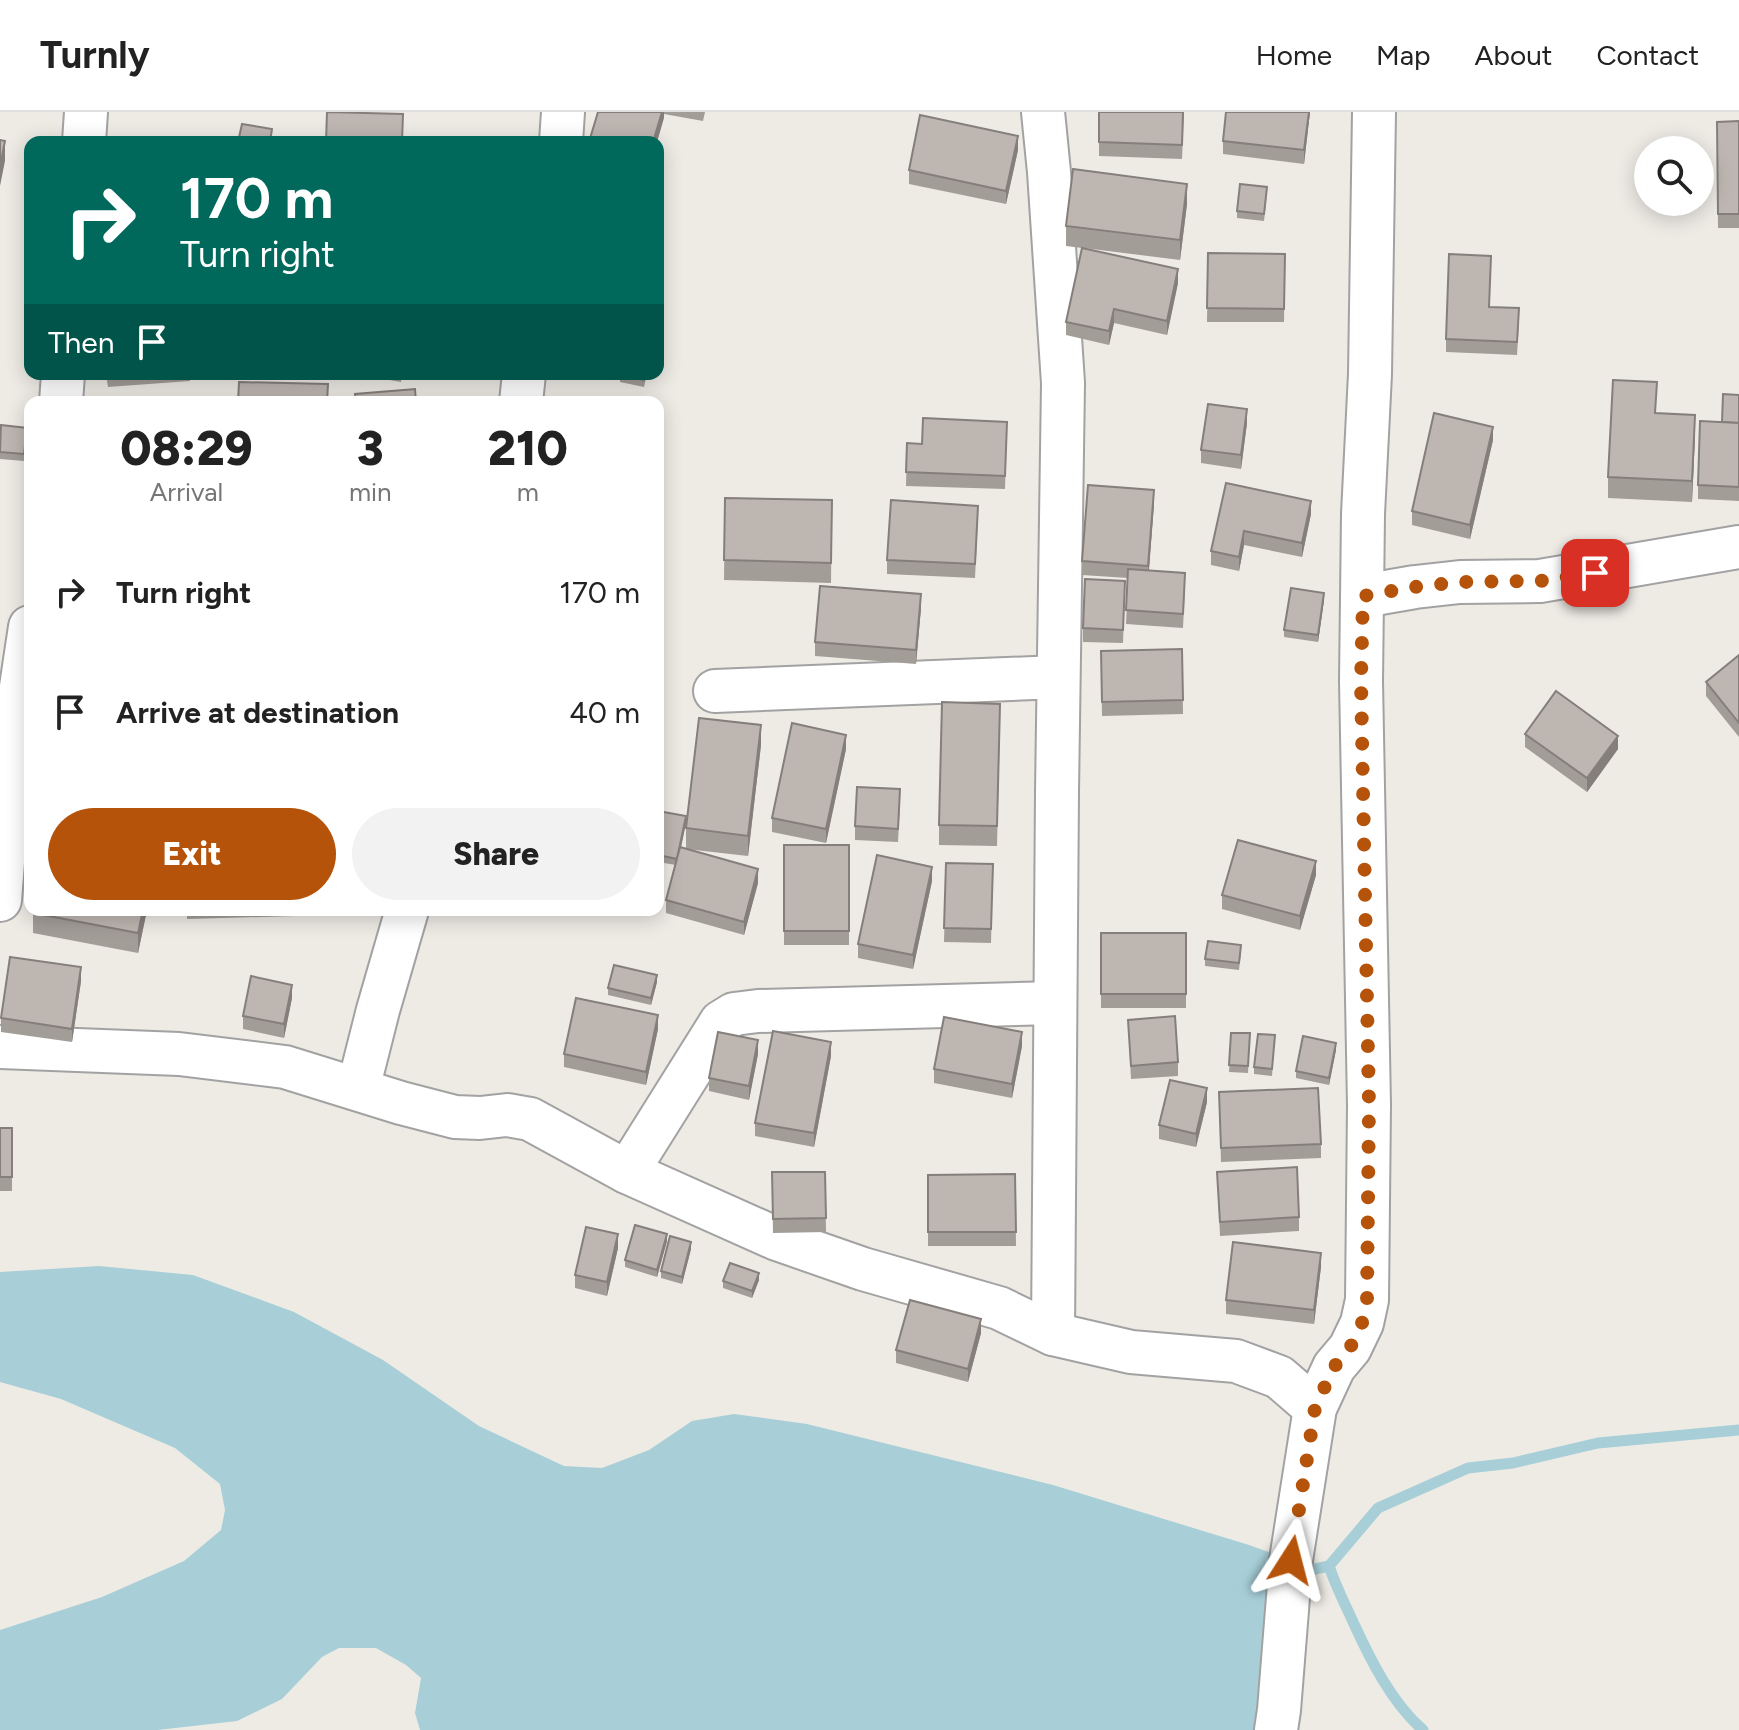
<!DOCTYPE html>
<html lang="en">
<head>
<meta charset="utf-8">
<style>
  body { margin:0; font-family:Figtree,sans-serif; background:#f2f2f2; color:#222; height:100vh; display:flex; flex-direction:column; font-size:30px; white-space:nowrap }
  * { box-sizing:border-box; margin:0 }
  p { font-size:26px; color:#767676 }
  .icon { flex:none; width:44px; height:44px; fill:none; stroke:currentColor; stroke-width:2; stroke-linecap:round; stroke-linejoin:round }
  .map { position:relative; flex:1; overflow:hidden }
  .drawer { position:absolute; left:24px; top:284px; width:640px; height:520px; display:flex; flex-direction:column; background:#fff; border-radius:16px; box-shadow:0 4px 20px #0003 }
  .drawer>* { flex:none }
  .hud { position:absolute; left:24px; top:24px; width:640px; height:244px; border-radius:16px; box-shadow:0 4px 20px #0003; background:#00695c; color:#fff; overflow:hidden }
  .buttons { position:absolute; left:1634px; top:24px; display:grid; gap:16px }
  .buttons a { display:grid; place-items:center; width:80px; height:80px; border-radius:50%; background:#fff; box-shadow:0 4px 20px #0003; font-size:40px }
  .pin { position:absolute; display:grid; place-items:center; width:68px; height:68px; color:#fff; margin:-34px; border-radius:16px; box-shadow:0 4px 12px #0006 }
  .me { position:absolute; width:88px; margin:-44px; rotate:9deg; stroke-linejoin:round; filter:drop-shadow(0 0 6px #0008) }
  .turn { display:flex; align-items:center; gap:28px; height:168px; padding:0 24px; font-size:36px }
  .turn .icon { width:104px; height:104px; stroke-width:2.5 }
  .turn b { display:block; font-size:56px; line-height:68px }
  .then { display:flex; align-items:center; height:76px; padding:0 24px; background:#0003; gap:16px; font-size:30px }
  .eta { display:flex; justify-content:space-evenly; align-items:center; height:136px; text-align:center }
  .eta b { font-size:48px; font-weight:800; line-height:56px }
  .primary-button { display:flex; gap:16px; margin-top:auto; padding:16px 24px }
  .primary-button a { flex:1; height:92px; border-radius:48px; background:#b45309; color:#fff; font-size:32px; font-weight:800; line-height:92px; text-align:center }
  .primary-button a+a { background:#f2f2f2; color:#222 }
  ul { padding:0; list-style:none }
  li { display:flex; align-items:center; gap:24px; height:120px; padding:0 24px }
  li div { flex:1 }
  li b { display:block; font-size:30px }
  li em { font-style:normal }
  header { display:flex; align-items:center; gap:48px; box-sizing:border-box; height:112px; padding:0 40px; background:#fff; border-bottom:2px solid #e0e0e0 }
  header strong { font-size:38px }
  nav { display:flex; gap:44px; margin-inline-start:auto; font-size:28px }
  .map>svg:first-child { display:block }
  .water { fill:#a8cfd8 }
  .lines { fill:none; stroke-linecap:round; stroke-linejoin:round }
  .stream { stroke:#a8cfd8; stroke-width:11 }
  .minor-casing { stroke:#a2a2a2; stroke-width:46 }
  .minor { stroke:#fff; stroke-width:42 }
  .wall { fill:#a39d98 }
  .shaded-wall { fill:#857f7c }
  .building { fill:#beb6b1; stroke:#857f7c; stroke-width:2 }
  .route { stroke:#b45309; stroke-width:14; stroke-dasharray:0 25.2 }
</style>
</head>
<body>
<header>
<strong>Turnly</strong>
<nav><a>Home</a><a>Map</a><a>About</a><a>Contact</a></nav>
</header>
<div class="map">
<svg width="1739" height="1618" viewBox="0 0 1739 1618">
  <rect width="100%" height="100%" fill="#eeebe5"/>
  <path class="water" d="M99,1154L193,1163L294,1200L383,1248L479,1314L564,1354L602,1356L649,1338L692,1309L734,1302L807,1312L1053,1373L1249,1433L1291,1448L1276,1618H420L415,1601L421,1566L406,1553L376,1536H339L322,1545L282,1587L237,1609L158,1618H0V1518L102,1485L184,1449L221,1418L225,1398L220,1372L175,1336L61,1287L0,1270V1160Z"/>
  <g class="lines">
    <g class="stream">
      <path d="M1329,1454C1336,1475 1345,1492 1354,1512C1371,1549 1392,1591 1423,1618"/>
      <path d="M1296,1461L1329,1454L1378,1396L1468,1356L1513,1351L1598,1331L1739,1318"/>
    </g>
    <defs>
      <g id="minor">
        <path d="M1043,0L1049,60L1063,271L1057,680L1053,1222"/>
        <path d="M84,30L86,0"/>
        <path d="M561,30L563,0"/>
        <path d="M61,290L63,262"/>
        <path d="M521,290L524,262"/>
        <path d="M1363,484L1415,475L1460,470L1540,469L1739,435"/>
        <path d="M715,579L1058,565"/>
        <path d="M0,788L12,635L30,515"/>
        <path d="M0,935L179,942L285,955L401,991L455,1005L480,1006L507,1003L530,1007L627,1060L777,1127L863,1157L999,1196L1053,1222L1131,1240L1236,1249L1279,1265L1315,1296"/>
        <path d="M358,977L378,898L407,798"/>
        <path d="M627,1060L721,910L734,902L758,899L1055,891"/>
        <path d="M1276,1618L1279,1598L1291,1448L1315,1296L1334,1255L1350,1236L1362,1211L1367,1188L1369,993L1361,569L1363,402L1370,262L1374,0"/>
      </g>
    </defs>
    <use href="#minor" class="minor-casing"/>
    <use href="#minor" class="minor"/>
  </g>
  <g class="wall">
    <path d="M598,0H705L703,9L664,2L657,30H589Z"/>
    <path d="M1099,0H1184L1182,47L1099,44Z"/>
    <path d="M1226,0H1310L1304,52L1223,42V29Z"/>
    <path d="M1739,9V116H1718L1717,10Z"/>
    <path d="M1018,38L1006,92L909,72V58Z"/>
    <path d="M1267,82L1264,109L1237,106V99Z"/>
    <path d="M1187,92L1180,148L1084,136L1178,171L1167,223L1114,211L1109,233L1066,223V210L1082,136L1066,134V114Z"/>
    <path d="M1208,141L1285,142L1284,210H1207Z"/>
    <path d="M1490,195L1519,210L1517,243L1446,240V227Z"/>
    <path d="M106,262H190V269L108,275Z"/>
    <rect x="192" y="262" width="15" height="6"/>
    <path d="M355,262H402L401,270Z"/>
    <path d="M620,262H647L644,275L620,270Z"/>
    <path d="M1739,283V389L1698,387V373L1722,310Z"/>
    <path d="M1656,301L1695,323L1692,390L1608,386V365Z"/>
    <path d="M1007,310L1005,377L906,374L907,331L922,332Z"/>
    <path d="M1247,311L1241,357L1201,351V338Z"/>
    <path d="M27,316L24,349L0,347V326Z"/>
    <path d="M1493,328L1470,427L1412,413V399Z"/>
    <path d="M1226,371L1311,402L1302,445L1244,433L1239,459L1211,453V439Z"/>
    <path d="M725,386L832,388L831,471L724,468Z"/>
    <path d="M1154,392L1149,459L1185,475L1183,516L1126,512L1128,466L1082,463V449Z"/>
    <path d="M978,407L975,466L887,462V448Z"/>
    <path d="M1125,469L1123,531L1083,530V516Z"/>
    <path d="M1324,488L1318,530L1284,525V518Z"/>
    <path d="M921,496L916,552L815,544V530Z"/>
    <path d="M1182,537L1183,602L1102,604L1101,539Z"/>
    <path d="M1739,543V625L1706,584V570Z"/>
    <path d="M1000,612L997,734L939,733V713Z"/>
    <path d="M1525,622L1618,637L1587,680L1525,635Z"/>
    <path d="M761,633L748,744L686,737V716Z"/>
    <path d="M846,637L826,731L772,720V706Z"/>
    <path d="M900,691L898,730L855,728V714Z"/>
    <path d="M658,699L686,711L681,736L758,771L744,823L666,801V788L676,753L658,750Z"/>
    <rect x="784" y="733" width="65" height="100"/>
    <path d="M946,751L993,752L991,831L944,830Z"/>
    <path d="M1316,763L1300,818L1222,797V783Z"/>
    <path d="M932,769L913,857L858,846V832Z"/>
    <path d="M147,798L138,841L33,821V801Z"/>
    <path d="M187,798H295V804L187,807Z"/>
    <rect x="1101" y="821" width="85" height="75"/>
    <path d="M1241,840L1239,858L1205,854V847Z"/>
    <path d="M81,869L72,930L1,920V906Z"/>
    <path d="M657,870L651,893L608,883V876Z"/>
    <path d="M292,886L284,926L243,917V904Z"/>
    <path d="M1128,908L1178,950V964L1131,967Z"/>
    <path d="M658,917L646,973L564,955V942Z"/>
    <path d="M1231,921H1250L1248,961L1229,960Z"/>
    <path d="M1275,923L1272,964L1254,962V955Z"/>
    <path d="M1022,934L1012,986L934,971V957Z"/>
    <path d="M1336,938L1329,973L1296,966V959Z"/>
    <path d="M758,942L749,988L709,979V966Z"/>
    <path d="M831,944L814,1035L755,1024V1011Z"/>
    <path d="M1219,980L1321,1032V1046L1221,1050Z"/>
    <path d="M1207,990L1196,1035L1159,1027V1013Z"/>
    <rect x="0" y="1016" width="12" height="63"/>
    <path d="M772,1060H825L826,1120L773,1121Z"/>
    <path d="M1217,1060L1299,1105V1119L1220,1124Z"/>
    <path d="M1015,1062L1016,1134H928V1063Z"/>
    <path d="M667,1129L657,1165L625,1155V1148Z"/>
    <path d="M618,1136L607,1184L575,1176V1163Z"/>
    <path d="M691,1137L682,1172L661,1166V1159Z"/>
    <path d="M1321,1155L1314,1212L1226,1202V1188Z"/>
    <path d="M759,1168L752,1186L723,1176V1169Z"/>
    <path d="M981,1221L968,1270L896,1251V1238Z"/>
  </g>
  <g class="shaded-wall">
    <path d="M662,0H664V6L657,30H653Z"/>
    <path d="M1309,0H1310L1304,52V38Z"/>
    <path d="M1018,24V38L1006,92V79Z"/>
    <path d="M5,29V49L0,74V54Z"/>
    <path d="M663,44V57L658,74V60Z"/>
    <path d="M1187,72V92L1180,148V128Z"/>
    <path d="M1178,157V171L1167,223V209Z"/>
    <path d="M1114,197V211L1109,233V219Z"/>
    <path d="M1247,297V311L1241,357V343Z"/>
    <path d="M1695,303V323L1692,390V369Z"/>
    <path d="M1493,315V328L1470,427V413Z"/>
    <path d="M1154,378V392L1148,468V454Z"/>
    <path d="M1311,389V402L1302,445V431Z"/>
    <path d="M1244,419V433L1239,459V445Z"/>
    <path d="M1324,481V488L1318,530V523Z"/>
    <path d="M921,482V496L916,552V538Z"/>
    <path d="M761,613V633L748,744V724Z"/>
    <path d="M846,623V637L826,731V717Z"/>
    <path d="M1618,624V637L1587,680V666Z"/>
    <path d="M686,704V711L677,753V747Z"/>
    <path d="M1316,749V763L1300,818V804Z"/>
    <path d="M932,755V769L913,857V843Z"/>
    <path d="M758,757V771L744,823V810Z"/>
    <path d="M143,798H147L138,841V821Z"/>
    <path d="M81,855V869L72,930V917Z"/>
    <path d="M657,863V870L651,893V886Z"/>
    <path d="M292,873V886L284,926V912Z"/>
    <path d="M658,903V917L646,973V960Z"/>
    <path d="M1022,920V934L1012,986V972Z"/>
    <path d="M758,928V942L749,988V974Z"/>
    <path d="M831,930V944L814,1035V1021Z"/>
    <path d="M1336,931V938L1329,973V966Z"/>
    <path d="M1207,976V990L1196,1035V1022Z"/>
    <path d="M618,1122V1136L607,1184V1170Z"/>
    <path d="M667,1122V1129L657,1165V1158Z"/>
    <path d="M691,1130V1137L682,1172V1165Z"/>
    <path d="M1321,1141V1155L1314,1212V1198Z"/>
    <path d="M759,1161V1168L752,1186V1179Z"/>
    <path d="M981,1207V1221L968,1270V1257Z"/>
  </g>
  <g class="building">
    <path d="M327,0L403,2L402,30H326Z"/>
    <path d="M598,0H662L653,30H589Z"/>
    <path d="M1099,0H1183L1182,33L1099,30Z"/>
    <path d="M1226,0H1309L1304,38L1223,29Z"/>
    <path d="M920,3L1018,24L1006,79L909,58Z"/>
    <path d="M1739,9V102H1718L1717,10Z"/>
    <path d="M242,12L272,17L270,30H238Z"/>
    <path d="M0,28L5,29L0,54Z"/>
    <path d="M658,42L663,44L658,60Z"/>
    <path d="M1073,57L1187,72L1180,128L1066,114Z"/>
    <path d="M1240,72L1267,75L1264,102L1237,99Z"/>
    <path d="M1082,136L1178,157L1167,209L1114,197L1109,219L1066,210Z"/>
    <path d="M1208,141L1285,142L1284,197L1207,196Z"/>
    <path d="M1449,142L1491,144L1489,195L1519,196L1517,230L1446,227Z"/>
    <path d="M620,262H645L644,268L620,263Z"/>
    <path d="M1613,268L1657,270L1655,301L1695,303L1692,369L1608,365Z"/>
    <path d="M239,270L328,272L327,290H238Z"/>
    <path d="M415,277L416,290H356L355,282Z"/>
    <path d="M1723,282L1739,283V311L1722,310Z"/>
    <path d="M1208,292L1247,297L1241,343L1201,338Z"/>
    <path d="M1434,301L1493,315L1470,413L1412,399Z"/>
    <path d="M923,306L1007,310L1005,364L906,360L907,331L922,332Z"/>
    <path d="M1700,309L1739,311V375L1698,373Z"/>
    <path d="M1,313L27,316L24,342L0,340Z"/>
    <path d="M1226,371L1311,389L1302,431L1244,419L1239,445L1211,439Z"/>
    <path d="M1088,373L1154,378L1148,454L1082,449Z"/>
    <path d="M725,386L832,388L831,451L724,448Z"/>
    <path d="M891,388L978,394L975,452L887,448Z"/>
    <path d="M1128,457L1185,461L1183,502L1126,498Z"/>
    <path d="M1085,467L1125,469L1123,518L1083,516Z"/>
    <path d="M820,474L921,482L916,538L815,530Z"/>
    <path d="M1291,476L1324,481L1318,523L1284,518Z"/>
    <path d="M1182,537L1183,588L1102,590L1101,539Z"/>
    <path d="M1739,543V611L1706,570Z"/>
    <path d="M1556,579L1618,624L1587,666L1525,622Z"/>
    <path d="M942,590L1000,592L997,714L939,713Z"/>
    <path d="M699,606L761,613L748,724L686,716Z"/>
    <path d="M792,611L846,623L826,717L772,706Z"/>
    <path d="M857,675L900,677L898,717L855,714Z"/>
    <path d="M658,699L686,704L677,747L658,743Z"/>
    <path d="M1238,728L1316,749L1300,804L1222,783Z"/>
    <rect x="784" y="733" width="65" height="86"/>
    <path d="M680,735L758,757L744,810L666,788Z"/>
    <path d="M877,743L932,755L913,843L858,832Z"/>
    <path d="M946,751L993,752L991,817L944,816Z"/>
    <path d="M34,798H143L138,821L33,801Z"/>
    <rect x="1101" y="821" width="85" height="61"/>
    <path d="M1208,829L1241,833L1239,851L1205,847Z"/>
    <path d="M10,845L81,855L72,917L1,906Z"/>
    <path d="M614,853L657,863L651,886L608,876Z"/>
    <path d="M251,864L292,873L284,912L243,904Z"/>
    <path d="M576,886L658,903L646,960L564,942Z"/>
    <path d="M1175,904L1178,950L1131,954L1128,908Z"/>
    <path d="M944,905L1022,920L1012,972L934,957Z"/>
    <path d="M773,919L831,930L814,1021L755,1011Z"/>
    <path d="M718,920L758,928L749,974L709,966Z"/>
    <path d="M1231,921H1250L1248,954L1229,953Z"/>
    <path d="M1258,922L1275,923L1272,957L1254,955Z"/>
    <path d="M1303,924L1336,931L1329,966L1296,959Z"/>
    <path d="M1170,968L1207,976L1196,1022L1159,1013Z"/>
    <path d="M1318,976L1321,1032L1221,1036L1219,980Z"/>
    <rect x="0" y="1016" width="12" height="49"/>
    <path d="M1297,1055L1299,1105L1220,1110L1217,1060Z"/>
    <path d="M772,1060H825L826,1106L773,1107Z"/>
    <path d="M1015,1062L1016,1120H928V1063Z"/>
    <path d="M635,1113L667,1122L657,1158L625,1148Z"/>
    <path d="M586,1115L618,1122L607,1170L575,1163Z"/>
    <path d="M670,1124L691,1130L682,1165L661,1159Z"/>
    <path d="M1233,1130L1321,1141L1314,1198L1226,1188Z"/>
    <path d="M730,1151L759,1161L752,1179L723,1169Z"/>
    <path d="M910,1188L981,1207L968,1257L896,1238Z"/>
  </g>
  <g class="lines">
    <path class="route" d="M1291,1448L1315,1296L1334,1255L1350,1236L1362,1211L1367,1188L1369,993L1361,569L1363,484L1415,475L1460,470L1540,469L1595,461"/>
  </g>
</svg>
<div class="buttons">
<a><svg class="icon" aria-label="search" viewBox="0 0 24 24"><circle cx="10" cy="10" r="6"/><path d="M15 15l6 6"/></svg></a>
</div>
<div class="pin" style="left:1595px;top:461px;background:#d93025"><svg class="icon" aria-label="arrive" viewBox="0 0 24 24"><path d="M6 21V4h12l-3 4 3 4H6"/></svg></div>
<svg class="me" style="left:1291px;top:1448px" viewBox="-20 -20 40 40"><path d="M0-17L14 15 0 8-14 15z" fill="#b45309" stroke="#fff" stroke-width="4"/></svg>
<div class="hud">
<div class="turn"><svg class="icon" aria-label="right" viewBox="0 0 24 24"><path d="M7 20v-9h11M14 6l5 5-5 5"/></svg><div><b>170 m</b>Turn right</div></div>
<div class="then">Then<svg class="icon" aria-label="arrive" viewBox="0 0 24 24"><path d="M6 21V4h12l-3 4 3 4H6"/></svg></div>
</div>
<section class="drawer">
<div class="eta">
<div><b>08:29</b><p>Arrival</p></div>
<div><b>3</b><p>min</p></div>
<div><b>210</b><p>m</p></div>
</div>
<ul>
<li><svg class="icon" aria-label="right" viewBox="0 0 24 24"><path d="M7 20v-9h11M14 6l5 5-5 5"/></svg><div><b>Turn right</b></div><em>170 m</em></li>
<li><svg class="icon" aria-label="arrive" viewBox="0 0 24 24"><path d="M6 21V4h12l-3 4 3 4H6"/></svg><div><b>Arrive at destination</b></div><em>40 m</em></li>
</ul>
<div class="primary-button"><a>Exit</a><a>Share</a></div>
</section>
</div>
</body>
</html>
